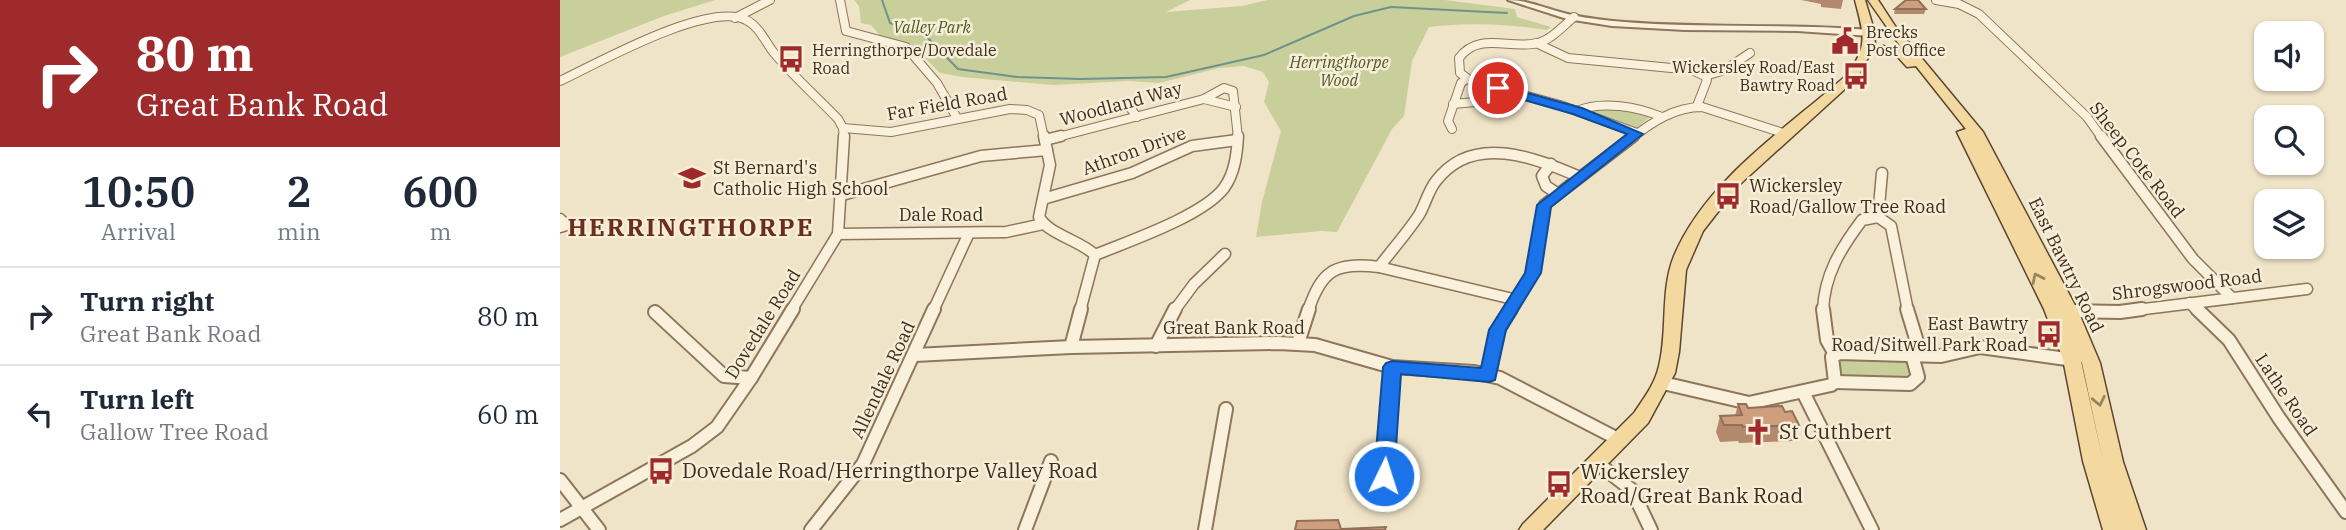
<!DOCTYPE html>
<html lang="en">
<head>
<meta charset="utf-8">
<style>
  body { margin:0; font-family:"IBM Plex Serif",serif; background:#f6f6f7; color:#1f2937; height:100vh; display:flex; flex-direction:column; font-size:26px; white-space:nowrap }
  * { box-sizing:border-box; margin:0 }
  p { font-size:23px; color:#747a83 }
  .icon { flex:none; width:38px; height:38px; fill:none; stroke:currentColor; stroke-width:2; stroke-linecap:round; stroke-linejoin:round }
  .map { position:relative; flex:1; overflow:hidden }
  .sheet { display:flex; flex-direction:column; background:#fff; width:560px }
  .sheet>* { flex:none }
  .hud { background:#9e2a2b; color:#fff; overflow:hidden }
  .controls { position:absolute; left:1694px; top:21px; display:grid; gap:14px }
  .controls a { display:grid; place-items:center; width:70px; height:70px; border-radius:14px; background:#fff; box-shadow:0 2px 5px #0004; font-size:35px }
  .pin { position:absolute; display:grid; place-items:center; width:60px; height:60px; color:#fff; margin:-30px; border:4px solid #fff; border-radius:50%; box-shadow:0 2px 7px #0007 }
  .me { position:absolute; width:77px; margin:-38px; rotate:4deg; stroke-linejoin:round; filter:drop-shadow(0 0 5px #0008) }
  .turn { display:flex; align-items:center; gap:24px; height:147px; padding:0 21px; font-size:32px }
  .turn .icon { width:91px; height:91px; stroke-width:2.5 }
  .turn b { display:block; font-size:49px; line-height:60px }
  .eta { display:flex; justify-content:space-evenly; align-items:center; height:119px; text-align:center }
  .eta b { font-size:42px; font-weight:600; line-height:49px }
  ul { padding:0; list-style:none }
  li { display:flex; align-items:center; gap:21px; height:98px; padding:0 21px; border-top:2px solid #e0e1e3 }
  li div { flex:1 }
  li b { display:block; font-size:26px }
  li em { font-style:normal }
  main { display:flex; flex:1; min-height:0 }
  .map>svg:first-child { display:block }
  .green { fill:#c9cf9b }
  .lines { fill:none; stroke-linecap:round; stroke-linejoin:round }
  .stream { stroke:#6f938a; stroke-width:2 }
  .minor-far2-casing { stroke:#8d765c; stroke-width:10 }
  .minor-far1-casing { stroke:#8d765c; stroke-width:13 }
  .minor-casing { stroke:#8d765c; stroke-width:16 }
  .tertiary-casing { stroke:#8d765c; stroke-width:4 }
  .primary-casing { stroke:#5b4430; stroke-width:3 }
  .minor-far2 { stroke:#faf1dc; stroke-width:8 }
  .minor-far1 { stroke:#faf1dc; stroke-width:10 }
  .minor { stroke:#faf1dc; stroke-width:12 }
  .tertiary { fill:#faf1dc; fill-rule:evenodd }
  .primary { fill:#f3d9a0; fill-rule:evenodd }
  .wall { fill:#b2896c }
  .building { fill:#cf9f7d; stroke:#916f58; stroke-width:2 }
  .oneway { stroke:#988460 }
  .route { fill:#1a73e8; stroke:#114b97; stroke-width:2 }
  .labels { text-anchor:middle; stroke-width:5; stroke-linejoin:round; paint-order:stroke }
  .far-park-label { font-size:16px; font-style:italic; fill:#4d5a26; stroke:#f7eed8 }
  .far-poi-label { font-size:16px; fill:#3d2e20; stroke:#f7eed8; text-anchor:start }
  .street-label { font-size:18px; fill:#3d2e20; stroke:#f7eed8 }
  .poi-label { font-size:18px; fill:#3d2e20; stroke:#f7eed8; text-anchor:start }
  .near-poi-label { font-size:21px; fill:#3d2e20; stroke:#f7eed8; text-anchor:start }
  .district-label { font-size:24px; font-weight:bold; letter-spacing:2px; fill:#6b2e1e; stroke:#f7eed8 }
</style>
</head>
<body>
<main>
<section class="sheet">
<div class="hud">
<div class="turn"><svg class="icon" aria-label="right" viewBox="0 0 24 24"><path d="M7 20v-9h11M14 6l5 5-5 5"/></svg><div><b>80 m</b>Great Bank Road</div></div>
</div>
<div class="eta">
<div><b>10:50</b><p>Arrival</p></div>
<div><b>2</b><p>min</p></div>
<div><b>600</b><p>m</p></div>
</div>
<ul>
<li><svg class="icon" aria-label="right" viewBox="0 0 24 24"><path d="M7 20v-9h11M14 6l5 5-5 5"/></svg><div><b>Turn right</b><p>Great Bank Road</p></div><em>80 m</em></li>
<li><svg class="icon" aria-label="left" viewBox="0 0 24 24"><path d="M17 20v-9H6M10 6l-5 5 5 5"/></svg><div><b>Turn left</b><p>Gallow Tree Road</p></div><em>60 m</em></li>
</ul>
</section>
<div class="map">
<svg width="1786" height="530" viewBox="0 0 1786 530">
  <rect width="100%" height="100%" fill="#f0e4c8"/>
  <g class="green">
    <path d="M0,0H155L104,16L0,57Z"/>
    <path d="M294,0H630L606,12L682,6L707,0H885L955,9L957,17L991,27L987,30C948,24 908,22 869,27L852,61L844,116L832,129L777,232L761,231L696,237L702,202L721,131L704,102L709,82L703,72L684,66L659,68L599,83L569,81L493,85L402,77L380,73L351,44L322,38L311,25L301,23L299,6Z"/>
    <path d="M1030,107L1086,112L1092,115L1077,128L1071,129L1026,112Z"/>
    <path d="M1279,356L1341,358L1350,362L1352,379L1283,377L1278,364Z"/>
  </g>
  <g class="lines">
    <path class="stream" d="M322,0L330,23L364,34L398,69L457,77L520,79L606,77L704,55L794,16L831,7L947,13"/>
    <defs>
      <g id="minor-far2">
        <path d="M280,0L286,31L346,47L377,83L397,118"/>
        <path d="M1376,0L1399,4L1419,14L1527,117L1542,138"/>
        <path d="M1014,17C1003,26 992,39 978,43C950,50 919,31 899,58L900,73L911,81L1000,105L1077,133"/>
        <path d="M175,18L210,0"/>
        <path d="M976,43L1008,58L1132,70L1145,76"/>
        <path d="M1145,76L1165,70L1190,53"/>
        <path d="M0,81C38,63 148,1 186,20C199,26 206,43 214,53C234,77 257,97 278,119L283,128L284,138"/>
        <path d="M644,99L676,107"/>
        <path d="M566,102L577,117"/>
        <path d="M893,104L948,99L958,94"/>
        <path d="M1137,106L1147,80L1145,76"/>
        <path d="M1017,111C1042,100 1078,107 1102,117"/>
        <path d="M283,128L331,132L450,109L467,110L479,115L484,138"/>
        <path d="M892,129L888,121L901,83L906,79"/>
        <path d="M494,138L644,99L664,88L673,91L678,138"/>
        <path d="M1072,138C1092,122 1115,107 1142,107L1226,134"/>
      </g>
      <g id="minor-far1">
        <path d="M484,136L490,165L479,217C489,235 520,240 535,255L520,311"/>
        <path d="M1541,136L1633,259L1672,298"/>
        <path d="M485,140L501,136"/>
        <path d="M991,164L982,176L986,186L998,194"/>
        <path d="M282,195L421,156L487,150"/>
        <path d="M483,199L572,173L632,146L677,140"/>
        <path d="M1318,217L1331,226L1348,311"/>
        <path d="M1318,217L1322,173"/>
        <path d="M0,219L6,225L0,227"/>
        <path d="M278,234L446,232L483,224"/>
        <path d="M535,255C569,241 643,216 664,188C675,173 677,153 678,136"/>
        <path d="M819,267L957,300"/>
        <path d="M1630,303L1638,311"/>
        <path d="M231,311L278,234L284,136"/>
        <path d="M373,311L409,233"/>
        <path d="M614,311L634,284L665,254"/>
        <path d="M748,311C762,269 776,262 819,267C832,250 847,233 859,215C865,205 868,191 876,181C913,132 975,158 1020,177"/>
        <path d="M950,311L973,273L984,205L1074,136"/>
        <path d="M1263,311C1264,275 1281,248 1302,220L1318,217"/>
        <path d="M1568,311L1747,289"/>
      </g>
      <g id="minor">
        <path d="M1263,309L1267,340L1275,354"/>
        <path d="M1347,309L1361,355"/>
        <path d="M1637,309L1669,340L1719,418L1786,512"/>
        <path d="M1507,311L1560,312L1582,309"/>
        <path d="M95,312L164,376L191,378"/>
        <path d="M738,343L749,309"/>
        <path d="M596,346L615,309"/>
        <path d="M511,347L521,309"/>
        <path d="M355,355L511,347L718,343L755,345L832,367L914,372L940,378L1058,439"/>
        <path d="M929,375L938,330L951,309"/>
        <path d="M1275,382L1350,384L1358,377L1352,355"/>
        <path d="M1103,383L1189,403L1271,385L1275,382L1272,357L1279,353L1381,356L1420,347L1514,360"/>
        <path d="M1243,392L1312,530"/>
        <path d="M1036,462L1072,490L1091,530"/>
        <path d="M824,476L832,367"/>
        <path d="M0,480L39,530"/>
        <path d="M0,520L132,446L157,427L191,378L233,309"/>
        <path d="M251,530L303,464L374,309"/>
        <path d="M465,530L491,461"/>
        <path d="M645,530L666,409"/>
      </g>
      <path id="tertiary" d="M948,0C966,0 982,7 1000,12C1017,17 1035,19 1053,21C1139,29 1225,23 1311,30L1315,33L1311,36L1237,31L1125,30L1052,26L1007,19Z"/>
      <g id="primary">
        <path d="M1295,0H1305L1314,30L1315,45L1297,78L1179,185L1143,231L1126,270L1119,352L1115,373L1088,423L983,530H959L963,524L1074,413C1084,398 1095,384 1099,366C1108,330 1100,291 1114,256C1147,178 1229,127 1289,73C1309,43 1303,32 1295,0Z"/>
        <path d="M1308,0H1318L1335,26L1423,132L1518,311L1540,363L1563,462L1586,530H1543L1523,461L1503,359L1484,309L1397,132L1406,129L1356,66L1347,67L1336,55L1323,50V46L1343,50ZM1521,361L1522,363L1543,461Z"/>
      </g>
    </defs>
    <use href="#minor-far2" class="minor-far2-casing"/>
    <use href="#minor-far1" class="minor-far1-casing"/>
    <use href="#minor" class="minor-casing"/>
    <use href="#tertiary" class="tertiary-casing"/>
    <use href="#primary" class="primary-casing"/>
    <use href="#minor-far2" class="minor-far2"/>
    <use href="#minor-far1" class="minor-far1"/>
    <use href="#minor" class="minor"/>
    <use href="#tertiary" class="tertiary"/>
    <use href="#primary" class="primary"/>
  </g>
  <g class="wall">
    <path d="M1241,0H1283L1281,9L1261,7V4Z"/>
    <path d="M1335,9H1366L1364,14H1334Z"/>
    <path d="M1178,404L1188,408L1225,412L1239,425L1234,441L1179,443L1178,441L1160,442L1156,432L1160,416H1175Z"/>
  </g>
  <g class="building">
    <path d="M1346,0H1358L1366,9H1335Z"/>
    <path d="M1178,404H1186L1188,408L1222,406L1225,412L1232,411L1239,425L1183,427L1182,425H1164L1160,416L1182,415Z"/>
    <path d="M778,520L781,529L826,527L825,530H735L737,521Z"/>
  </g>
  <defs><path id="oneway-chevron" d="M-2-3.5L2.5 0L-2 3.5" fill="none" stroke-width="1.6" stroke-linecap="round" stroke-linejoin="round" transform="scale(1.75)"/></defs>
  <g class="oneway">
    <use href="#oneway-chevron" transform="translate(1477 278) rotate(-116)"/>
    <use href="#oneway-chevron" transform="translate(1539 401) rotate(78)"/>
  </g>
  <path class="route" d="M938,85L1022,108L1083,134L991,207L981,273L946,330L935,380L929,382L841,374L834,476L831,482L824,484L817,482L814,476L823,367L826,363L832,361L921,368L929,330L965,273L977,205L1067,134L1013,114L933,91L932,88Z"/>
  <defs>
    <symbol id="civic-bare" viewBox="-9 -9 18 18"><path d="M-.6-6.5H3V-4.5H.6V-3L4-1V1h2V6H-6V1h2V-1L-.6-3ZM-1.2 2.5V6h2.4V2.5Z" fill="#9e2a2b" stroke="#f7eed8" stroke-width="2.5" paint-order="stroke"/></symbol>
    <symbol id="bus-bare" viewBox="-9 -9 18 18"><path d="M-5-6H5V4H4V6H2V4H-2V6H-4V4H-5ZM-3.5-4V0h7V-4ZM-3.5 1.2v1.5H-2V1.2ZM2 1.2v1.5H3.5V1.2Z" fill="#9e2a2b" stroke="#f7eed8" stroke-width="2.5" paint-order="stroke"/></symbol>
    <symbol id="school-bare" viewBox="-9 -9 18 18"><path d="M0-5L7-2L0 1L-7-2ZM-4 1L0 2.5L4 1V4Q0 6-4 4Z" fill="#9e2a2b" stroke="#f7eed8" stroke-width="2.5" paint-order="stroke"/></symbol>
    <symbol id="church-bare" viewBox="-9 -9 18 18"><path d="M-1.2-6h2.4v3.5h3.3v2.4h-3.3V6h-2.4V-.1h-3.3v-2.4h3.3Z" fill="#9e2a2b" stroke="#f7eed8" stroke-width="2.5" paint-order="stroke"/></symbol>
  </defs>
  <g fill-rule="evenodd">
    <use href="#civic-bare" x="1266" y="22" width="38" height="38"/>
    <use href="#bus-bare" x="212" y="40" width="38" height="38"/>
    <use href="#bus-bare" x="1277" y="57" width="38" height="38"/>
    <use href="#school-bare" x="113" y="159" width="38" height="38"/>
    <use href="#bus-bare" x="1149" y="177" width="38" height="38"/>
    <use href="#bus-bare" x="1470" y="315" width="38" height="38"/>
    <use href="#church-bare" x="1179" y="413" width="38" height="38"/>
    <use href="#bus-bare" x="82" y="452" width="38" height="38"/>
    <use href="#bus-bare" x="980" y="465" width="38" height="38"/>
  </g>
  <g class="labels">
    <g class="far-park-label">
      <text x="372" y="33">Valley Park</text>
      <text x="779" y="68">Herringthorpe<tspan x="779" dy="18">Wood</tspan></text>
    </g>
    <g class="far-poi-label">
      <text x="1306" y="38">Brecks<tspan x="1306" dy="18">Post Office</tspan></text>
      <text x="252" y="56">Herringthorpe/Dovedale<tspan x="252" dy="18">Road</tspan></text>
      <text x="1275" y="73" text-anchor="end">Wickersley Road/East<tspan x="1275" dy="18">Bawtry Road</tspan></text>
    </g>
    <g class="street-label">
      <text transform="translate(387 104) rotate(-10)" y="6">Far Field Road</text>
      <text transform="translate(561 104) rotate(-15)" y="6">Woodland Way</text>
      <text transform="translate(574 151) rotate(-20)" y="6">Athron Drive</text>
      <text transform="translate(1577 160) rotate(52)" y="6">Sheep Cote Road</text>
      <text x="381" y="221">Dale Road</text>
      <text transform="translate(1506 265) rotate(64)" y="6">East Bawtry Road</text>
      <text transform="translate(1627 285) rotate(-7)" y="6">Shrogswood Road</text>
      <text transform="translate(203 324) rotate(-58)" y="6">Dovedale Road</text>
      <text x="674" y="334">Great Bank Road</text>
      <text transform="translate(323 380) rotate(-65)" y="6">Allendale Road</text>
      <text transform="translate(1726 395) rotate(56)" y="6">Lathe Road</text>
    </g>
    <g class="poi-label">
      <text x="153" y="174">St Bernard's<tspan x="153" dy="21">Catholic High School</tspan></text>
      <text x="1189" y="192">Wickersley<tspan x="1189" dy="21">Road/Gallow Tree Road</tspan></text>
      <text x="1468" y="330" text-anchor="end">East Bawtry<tspan x="1468" dy="21">Road/Sitwell Park Road</tspan></text>
    </g>
    <g class="near-poi-label">
      <text x="1219" y="439">St Cuthbert</text>
      <text x="122" y="478">Dovedale Road/Herringthorpe Valley Road</text>
      <text x="1020" y="479">Wickersley<tspan x="1020" dy="24">Road/Great Bank Road</tspan></text>
    </g>
    <g class="district-label">
      <text x="131" y="236">HERRINGTHORPE</text>
    </g>
  </g>
</svg>
<div class="controls">
<a><svg class="icon" aria-label="sound" viewBox="0 0 24 24"><path d="M4 9h4l5-4v14l-5-4H4zM17 9q2 3 0 6"/></svg></a>
<a><svg class="icon" aria-label="search" viewBox="0 0 24 24"><circle cx="10" cy="10" r="6"/><path d="M15 15l6 6"/></svg></a>
<a><svg class="icon" aria-label="layers" viewBox="0 0 24 24"><path d="M12 4l9 5-9 5-9-5zM3 14l9 5 9-5"/></svg></a>
</div>
<div class="pin" style="left:938px;top:88px;background:#d93025"><svg class="icon" aria-label="arrive" viewBox="0 0 24 24"><path d="M6 21V4h12l-3 4 3 4H6"/></svg></div>
<svg class="me" style="left:824px;top:476px" viewBox="-20 -20 40 40"><circle r="17" fill="#1a73e8" stroke="#fff" stroke-width="3"/><path d="M0-11L8 9 0 5-8 9z" fill="#fff"/></svg>
</div>
</main>
</body>
</html>
